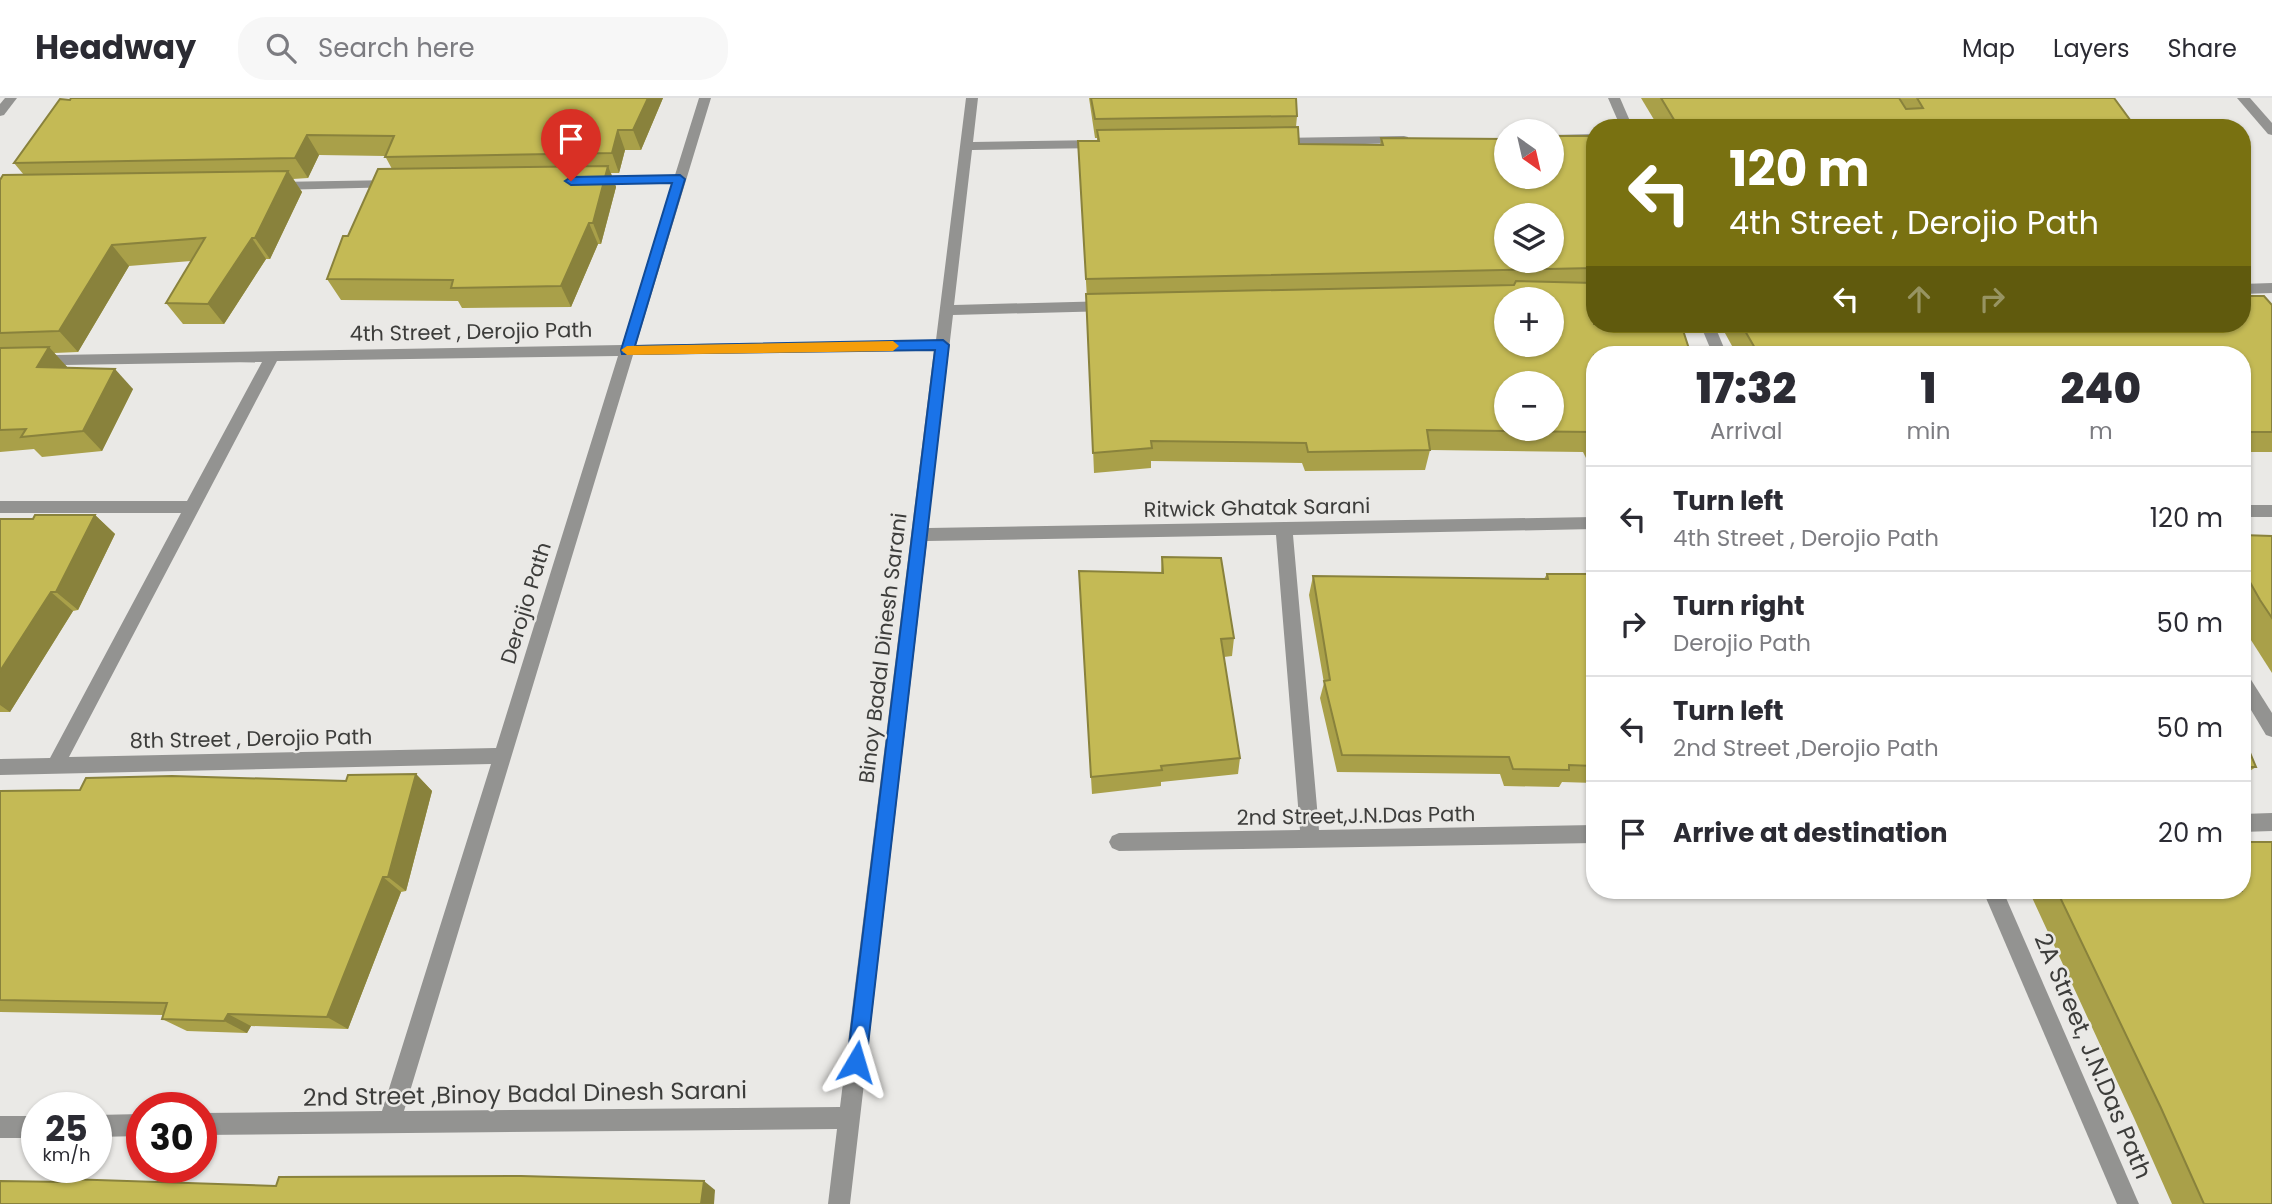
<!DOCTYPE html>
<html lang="en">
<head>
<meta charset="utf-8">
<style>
  body { margin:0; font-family:Poppins,sans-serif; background:#f7f7f7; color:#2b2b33; height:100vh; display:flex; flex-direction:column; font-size:26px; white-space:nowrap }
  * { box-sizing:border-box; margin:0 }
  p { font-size:23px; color:#7c7c81 }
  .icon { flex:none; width:38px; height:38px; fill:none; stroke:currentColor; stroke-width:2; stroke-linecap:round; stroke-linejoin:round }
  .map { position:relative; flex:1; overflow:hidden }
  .drawer { position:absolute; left:1586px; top:248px; width:665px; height:553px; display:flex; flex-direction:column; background:#fff; border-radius:28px; box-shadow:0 2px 5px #0004 }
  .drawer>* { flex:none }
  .top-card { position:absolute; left:1586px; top:21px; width:665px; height:214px; border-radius:28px; box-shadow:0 2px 5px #0004; background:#797111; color:#fff; overflow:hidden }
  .needle { width:46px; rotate:146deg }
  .tools { position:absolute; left:1494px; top:21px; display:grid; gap:14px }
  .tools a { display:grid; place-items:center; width:70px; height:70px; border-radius:50%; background:#fff; box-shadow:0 2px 5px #0004; font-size:35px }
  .speed { position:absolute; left:21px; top:994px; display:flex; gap:14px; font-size:35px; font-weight:700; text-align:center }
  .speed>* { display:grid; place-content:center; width:91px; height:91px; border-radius:50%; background:#fff; box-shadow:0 2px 5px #0004; line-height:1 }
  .speed small { font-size:18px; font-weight:400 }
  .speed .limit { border:10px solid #d22; background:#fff; color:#111 }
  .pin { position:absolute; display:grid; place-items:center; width:60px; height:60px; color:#fff; margin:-72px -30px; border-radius:50% 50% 50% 0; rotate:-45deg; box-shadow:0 0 7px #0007 }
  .pin .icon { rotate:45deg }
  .me { position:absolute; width:77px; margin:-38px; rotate:7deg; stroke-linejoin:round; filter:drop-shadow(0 0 5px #0008) }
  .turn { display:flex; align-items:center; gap:24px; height:147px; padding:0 28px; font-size:32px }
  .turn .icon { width:91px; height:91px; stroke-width:2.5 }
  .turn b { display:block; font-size:49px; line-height:60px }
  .lanes { display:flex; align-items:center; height:66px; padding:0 28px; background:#0003; justify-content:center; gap:35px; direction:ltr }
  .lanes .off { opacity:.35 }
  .eta { display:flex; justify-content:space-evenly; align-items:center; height:119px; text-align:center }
  .eta b { font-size:42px; font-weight:800; line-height:49px }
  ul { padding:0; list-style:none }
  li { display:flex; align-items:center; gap:21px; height:105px; padding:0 28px; border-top:2px solid #e1e1e2 }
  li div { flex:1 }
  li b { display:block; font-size:26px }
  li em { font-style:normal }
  header { display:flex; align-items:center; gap:42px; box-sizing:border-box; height:98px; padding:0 35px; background:#fff; border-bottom:2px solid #e1e1e2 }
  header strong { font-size:33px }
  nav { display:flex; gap:38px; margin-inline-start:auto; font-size:24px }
  .search { width:490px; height:63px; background:#f7f7f7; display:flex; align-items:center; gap:18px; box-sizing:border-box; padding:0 24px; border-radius:28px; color:#7c7c81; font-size:26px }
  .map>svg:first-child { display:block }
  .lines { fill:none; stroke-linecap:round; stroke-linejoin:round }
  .minor { fill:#939391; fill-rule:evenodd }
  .wall { fill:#a9a049 }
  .shaded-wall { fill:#89823c }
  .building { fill:#c4ba55; stroke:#89823c; stroke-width:2; fill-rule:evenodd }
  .route { fill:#1a73e8; stroke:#114b97; stroke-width:2 }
  .slow { fill:#f59e0b }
  .labels { text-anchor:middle; stroke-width:5; stroke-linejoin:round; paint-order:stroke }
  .street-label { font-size:21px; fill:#3d3d3b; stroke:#eae9e6 }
  .near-street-label { font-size:24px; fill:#3d3d3b; stroke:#eae9e6 }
</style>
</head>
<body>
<header>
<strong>Headway</strong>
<div class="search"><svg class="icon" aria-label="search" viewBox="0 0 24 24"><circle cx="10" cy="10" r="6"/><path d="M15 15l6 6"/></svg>Search here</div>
<nav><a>Map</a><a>Layers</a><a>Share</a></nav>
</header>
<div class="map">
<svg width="2272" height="1106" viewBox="0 0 2272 1106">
  <rect width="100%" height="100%" fill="#eae9e6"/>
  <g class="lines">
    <g class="minor">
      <path d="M5,0H17L4,17L0,18V6Z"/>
      <path d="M699,0H711L636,247L936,242L966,0H978L973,44L1100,42L1106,46L1100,50L972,52L954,207L1111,203L1118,208L1111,213L953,217L928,430L1594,419V431L1293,437L1319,732L1594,727V745L1119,753L1112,750L1109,744L1112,738L1119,735L1300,732L1276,437L927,443L850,1106H828L837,1031L201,1037V1015L382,1013L491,666L0,677V661L50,660L181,415H0V403H187L262,264L0,268V258L622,247L672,85L591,87L584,83L591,79L675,77ZM934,252L840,1009L404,1013L633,257ZM618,258L496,650L69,659L277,263Z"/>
      <path d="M1608,0H1620L1633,30H1621Z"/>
      <path d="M2237,0H2250L2272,25V37L2268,36Z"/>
      <path d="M1594,36V44L1552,45V37Z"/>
      <path d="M1404,38L1408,39V45L1278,48L1272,44L1278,40Z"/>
      <path d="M395,82L402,86L400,89L276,92L269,88L276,84Z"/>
      <path d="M2272,185V195L2242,196V186Z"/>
      <path d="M1700,226H1714L1727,257H1713Z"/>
      <rect x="2242" y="407" width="30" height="12"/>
      <path d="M2242,575L2248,577L2272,615V639L2266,637L2242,597Z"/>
      <path d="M2272,715V733L2242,734V716Z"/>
      <path d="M1983,793H2003L2139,1106H2117Z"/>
      <path d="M142,1016V1038L96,1039V1017Z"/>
      <rect x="0" y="1018" width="37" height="22"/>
    </g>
  </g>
  <g class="wall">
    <path d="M663,0L641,52H625L619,75H611L616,89L601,146H598L571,209L462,210L458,203L341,202L327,181L348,138L392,71L385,58L319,57L308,80L293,81L302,94L270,161H266L224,226H183L166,205L191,163L129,168L78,254L54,255L68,270L133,291L102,353L42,359L34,351L0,354V82L24,77L14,65Z"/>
    <path d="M1089,0H1296L1297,18L1296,29L1299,46L1380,47L1381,40L1556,41L1557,38H1594V362H1587L1583,354L1430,352L1425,372L1305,373L1302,365L1151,363V370L1094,375L1087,201L1078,43H1097V40H1095Z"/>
    <path d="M1641,0H2114L2136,30H1659Z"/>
    <path d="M2272,207V354H2242V257H1737L1720,226H2242Z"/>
    <path d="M95,417L115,436L78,512L73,513L10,614H0V421H33Z"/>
    <path d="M2242,437L2272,438V575L2242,528Z"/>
    <path d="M1162,459L1234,540L1232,558L1224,559L1240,660L1238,676L1161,684V688L1092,696L1079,473L1161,475Z"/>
    <path d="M1547,476H1594V685L1562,684L1559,689L1504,688L1500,676L1337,674L1320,600L1324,585L1309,497L1313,478L1544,481Z"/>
    <path d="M2242,636L2256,669L2242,678Z"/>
    <path d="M416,676L432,693L406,793L401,794L348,931L251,928L247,935L187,933L162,921L163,917L0,914V693L80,692L346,683Z"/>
    <path d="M2029,793H2242L2272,1106H2172L2134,1020Z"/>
  </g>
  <g class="shaded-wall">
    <path d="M648,0H663L641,52L633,32Z"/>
    <path d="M618,32L625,52L619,75L612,55Z"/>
    <path d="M307,37L319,57L308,80L295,60Z"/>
    <path d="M608,68L616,89L601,146L593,125Z"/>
    <path d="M288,73L302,94L270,161L255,140Z"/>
    <path d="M589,125L598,146L571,209L561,188Z"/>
    <path d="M252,140L266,161L224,226L208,206Z"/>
    <path d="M112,147L129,168L78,254L59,233Z"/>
    <path d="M49,249L68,270L37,269Z"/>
    <path d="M115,271L133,291L102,353L83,333Z"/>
    <path d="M95,417L115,436L78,512L56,494Z"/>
    <path d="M51,494L73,513L10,614L0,607V573Z"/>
    <path d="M416,676L432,693L406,793L388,779Z"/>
    <path d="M383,779L401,794L348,931L327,919Z"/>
    <path d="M228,916L251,928L247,935L224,923Z"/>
    <path d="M704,1083L715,1092L714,1106H701Z"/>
  </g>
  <g class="building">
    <path d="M71,0H648L633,32H618L612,55L385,59L394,38L307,37L295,60L14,65L60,1L70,2Z"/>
    <path d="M1091,0H1296L1297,18L1095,21Z"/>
    <path d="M1661,0H1899L1906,11L1923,10L1917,0H2114L2136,30H1679Z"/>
    <path d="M1298,29L1299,46L1383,47L1381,40L1507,41V79H1552V41H1558L1557,38H1594V170L1086,181L1078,43H1099L1097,32ZM1507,117H1552V163H1507Z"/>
    <path d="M608,68L593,125H589L561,188L451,190L453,182L327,181L343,138H348L378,71Z"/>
    <path d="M288,73L255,140H252L208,206L166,205L205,140L112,147L59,233L0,235V82L3,77Z"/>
    <path d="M1516,183L1594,185V226H1681L1691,257H1594V339L1592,334L1427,332L1430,352L1308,354L1306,345L1151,343L1152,350L1093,355L1086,196L1514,187ZM1507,201H1552V247H1507ZM1507,285H1552V331H1507Z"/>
    <path d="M2242,198H2264L2272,207V334H2245L2242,330V257H1759L1741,226H2242Z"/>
    <path d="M49,249L37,269L115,271L83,333L21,339L26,331L0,332V250Z"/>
    <path d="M35,417H95L56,494H51L0,573V421H33Z"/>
    <path d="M2242,437L2272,438V520L2260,502L2242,470Z"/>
    <path d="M1162,459L1221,460L1234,540L1221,541L1240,660L1161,668L1162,672L1091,679L1079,473L1163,475Z"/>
    <path d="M1547,476H1594V668L1569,667V672L1513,671L1509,659L1342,657L1324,583L1330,582L1313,478L1548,481Z"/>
    <path d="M2242,636L2256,669H2242Z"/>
    <path d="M416,676L388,779H383L327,919L228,916L224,923L162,921L167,905L0,902V693L80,692L86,680L172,678L346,683L348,677Z"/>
    <path d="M2242,744H2272V1106H2204L2161,1010L2057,793H2242Z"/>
    <path d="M521,1078L704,1083L701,1106H0V1083L66,1084L67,1081L276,1088L279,1079Z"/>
  </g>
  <path class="route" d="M680,77L685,81L635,248L943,242L949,247L866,964L863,971L856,974L849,971L847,964L935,252L622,256L621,252L672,85L571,87L565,83L571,79Z"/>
  <path class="slow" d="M893,243L899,248L893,253L627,257L621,252L627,248Z"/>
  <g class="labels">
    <g class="street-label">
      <text transform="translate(471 234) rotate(-1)" y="7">4th Street , Derojio Path</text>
      <text transform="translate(1257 410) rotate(-1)" y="7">Ritwick Ghatak Sarani</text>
      <text transform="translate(526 505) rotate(-73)" y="7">Derojio Path</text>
      <text transform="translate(883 550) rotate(-83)" y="7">Binoy Badal Dinesh Sarani</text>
      <text transform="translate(251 641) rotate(-1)" y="7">8th Street , Derojio Path</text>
      <text transform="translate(1356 718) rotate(-1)" y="7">2nd Street,J.N.Das Path</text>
    </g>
    <g class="near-street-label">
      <text transform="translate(2093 958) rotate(67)" y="8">2A Street, J.N.Das Path</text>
      <text transform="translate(525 996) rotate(-1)" y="8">2nd Street ,Binoy Badal Dinesh Sarani</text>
    </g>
  </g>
</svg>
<div class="tools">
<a><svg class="needle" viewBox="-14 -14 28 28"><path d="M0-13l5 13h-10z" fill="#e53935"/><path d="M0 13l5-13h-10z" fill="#7c7c81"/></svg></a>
<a><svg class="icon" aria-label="layers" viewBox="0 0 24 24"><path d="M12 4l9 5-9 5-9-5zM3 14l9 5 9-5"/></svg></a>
<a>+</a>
<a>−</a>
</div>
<div class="speed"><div>25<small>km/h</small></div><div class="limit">30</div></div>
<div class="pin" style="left:571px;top:83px;background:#d93025"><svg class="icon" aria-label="arrive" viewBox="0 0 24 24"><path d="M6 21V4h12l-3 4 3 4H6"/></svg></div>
<svg class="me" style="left:856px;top:964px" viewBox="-20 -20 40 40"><path d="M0-17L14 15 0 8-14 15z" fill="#1a73e8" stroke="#fff" stroke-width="4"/></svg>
<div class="top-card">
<div class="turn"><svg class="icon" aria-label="left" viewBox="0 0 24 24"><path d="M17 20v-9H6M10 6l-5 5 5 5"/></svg><div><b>120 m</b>4th Street , Derojio Path</div></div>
<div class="lanes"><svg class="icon" aria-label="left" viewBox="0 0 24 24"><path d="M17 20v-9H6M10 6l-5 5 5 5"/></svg><svg class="icon off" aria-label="ahead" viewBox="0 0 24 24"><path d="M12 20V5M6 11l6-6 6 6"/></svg><svg class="icon off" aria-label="right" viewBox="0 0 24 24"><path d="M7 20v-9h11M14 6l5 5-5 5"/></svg></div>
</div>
<section class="drawer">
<div class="eta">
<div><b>17:32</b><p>Arrival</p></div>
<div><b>1</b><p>min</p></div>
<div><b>240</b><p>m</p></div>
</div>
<ul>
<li><svg class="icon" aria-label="left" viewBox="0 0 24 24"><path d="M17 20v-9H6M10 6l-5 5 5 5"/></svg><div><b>Turn left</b><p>4th Street , Derojio Path</p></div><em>120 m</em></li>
<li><svg class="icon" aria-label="right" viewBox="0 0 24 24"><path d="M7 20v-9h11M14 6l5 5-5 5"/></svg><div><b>Turn right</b><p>Derojio Path</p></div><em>50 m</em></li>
<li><svg class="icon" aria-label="left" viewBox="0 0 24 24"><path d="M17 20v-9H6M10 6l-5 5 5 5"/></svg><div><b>Turn left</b><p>2nd Street ,Derojio Path</p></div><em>50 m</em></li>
<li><svg class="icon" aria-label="arrive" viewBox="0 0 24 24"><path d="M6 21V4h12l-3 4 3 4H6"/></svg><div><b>Arrive at destination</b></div><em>20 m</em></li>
</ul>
</section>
</div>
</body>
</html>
